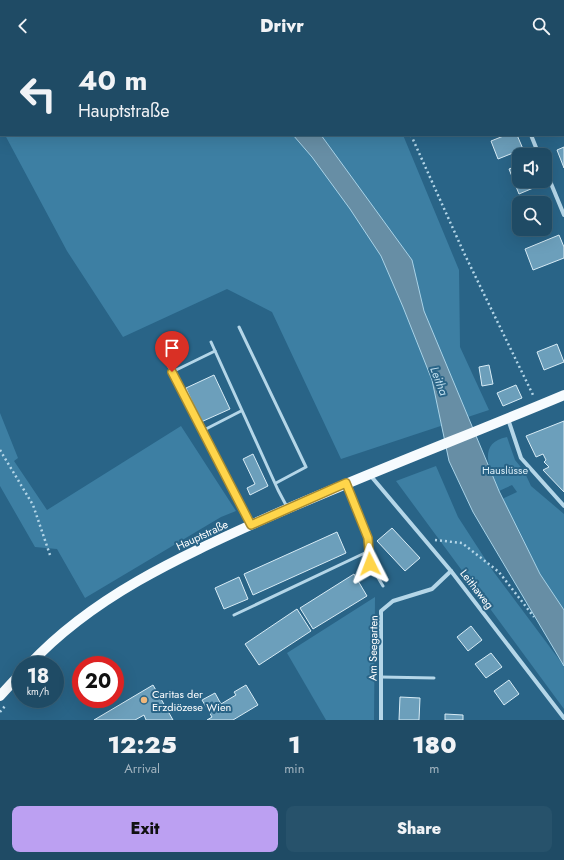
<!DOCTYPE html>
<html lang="en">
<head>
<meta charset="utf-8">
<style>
  body { margin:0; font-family:Jost,sans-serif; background:#27526b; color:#f1f3f6; height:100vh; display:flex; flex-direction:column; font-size:15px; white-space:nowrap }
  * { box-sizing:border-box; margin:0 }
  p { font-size:13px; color:#a1b3bf }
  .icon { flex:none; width:22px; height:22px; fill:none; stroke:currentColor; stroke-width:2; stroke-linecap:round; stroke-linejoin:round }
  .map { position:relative; height:668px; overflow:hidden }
  .drawer { display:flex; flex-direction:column; background:#1f4b65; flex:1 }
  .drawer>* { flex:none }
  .top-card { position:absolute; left:0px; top:0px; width:564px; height:84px; box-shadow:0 4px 16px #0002,0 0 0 1px #3c6379; background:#1f4b65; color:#f1f3f6; overflow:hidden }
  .tools { position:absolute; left:512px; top:96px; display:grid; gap:8px }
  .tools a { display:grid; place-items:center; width:40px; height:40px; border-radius:8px; background:#1f4b65; box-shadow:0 4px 16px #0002,0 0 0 1px #3c6379; font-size:20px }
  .speed { position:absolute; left:12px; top:604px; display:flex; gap:8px; font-size:20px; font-weight:700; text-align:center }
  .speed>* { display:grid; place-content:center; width:52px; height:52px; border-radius:50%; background:#1f4b65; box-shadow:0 4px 16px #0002,0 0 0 1px #3c6379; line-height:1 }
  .speed small { font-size:10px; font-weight:400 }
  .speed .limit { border:6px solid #d22; background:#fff; color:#111 }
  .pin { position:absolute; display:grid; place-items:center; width:34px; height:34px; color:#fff; margin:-41px -17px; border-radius:50% 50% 50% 0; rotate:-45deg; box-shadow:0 0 4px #0007 }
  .pin .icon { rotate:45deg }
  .me { position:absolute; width:44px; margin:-22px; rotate:357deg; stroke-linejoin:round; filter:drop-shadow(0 0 3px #0008) }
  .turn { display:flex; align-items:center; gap:14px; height:84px; padding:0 12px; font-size:18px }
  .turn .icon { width:52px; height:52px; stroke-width:2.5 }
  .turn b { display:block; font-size:28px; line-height:34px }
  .eta { display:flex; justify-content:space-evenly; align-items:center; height:68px; text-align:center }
  .eta b { font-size:24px; font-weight:800; line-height:28px }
  .primary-button { display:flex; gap:8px; margin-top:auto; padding:8px 12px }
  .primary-button a { flex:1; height:46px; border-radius:8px; background:#bca0f2; color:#111; font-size:16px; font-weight:800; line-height:46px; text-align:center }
  .primary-button a+a { background:#27526b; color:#f1f3f6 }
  header { display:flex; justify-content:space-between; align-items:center; height:52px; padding:0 12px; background:#1f4b65; font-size:18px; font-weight:800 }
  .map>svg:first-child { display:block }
  .green { fill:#3d7fa3 }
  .water { fill:#678ea5; stroke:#a9d3e8 }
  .building { fill:#6c9fbb; stroke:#d8ecf6 }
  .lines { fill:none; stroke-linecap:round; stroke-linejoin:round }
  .path { stroke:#b4d6e8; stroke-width:2.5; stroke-dasharray:2 3; stroke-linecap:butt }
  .service { stroke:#b4d6e8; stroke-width:3 }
  .minor { stroke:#b4d6e8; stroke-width:4 }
  .primary { stroke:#f6fbfe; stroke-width:10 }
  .route-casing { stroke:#a68a30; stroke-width:10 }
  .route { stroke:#ffd54a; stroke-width:7 }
  .poi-dot { fill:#efb77b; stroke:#296487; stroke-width:1.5 }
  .labels { text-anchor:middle; stroke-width:4; stroke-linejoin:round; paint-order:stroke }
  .park-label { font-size:11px; fill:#d8ecf6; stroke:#296487 }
  .street-label { font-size:11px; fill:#fff; stroke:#296487 }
  .poi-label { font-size:11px; fill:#fff; stroke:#296487; text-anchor:start }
  .water-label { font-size:12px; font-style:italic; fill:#c0dfef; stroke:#296487 }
</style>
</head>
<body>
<header><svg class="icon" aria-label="back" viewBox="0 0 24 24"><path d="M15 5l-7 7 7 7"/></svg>Drivr<svg class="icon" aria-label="search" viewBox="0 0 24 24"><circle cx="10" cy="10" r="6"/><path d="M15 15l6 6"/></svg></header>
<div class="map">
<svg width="564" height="668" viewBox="0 0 564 668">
  <rect width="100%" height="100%" fill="#296487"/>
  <g class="green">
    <path d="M0,0H369V1H1V76Z"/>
    <path d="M5,83H403L459,218L460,295L489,358L341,407L272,260L227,237L123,285L67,199Z"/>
    <path d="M0,361L18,406L14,409L47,458L181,374L236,459L221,465L85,546L57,497L35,495L0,434Z"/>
    <path d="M507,385L515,408L524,419L531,434L564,462V558L540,522L502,447L517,440L512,433L499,439C490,419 476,391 507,385Z"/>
    <path d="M436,414L458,465L493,519L564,614V657L396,429Z"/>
    <path d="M375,545L374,668H326L287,601Z"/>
  </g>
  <path class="water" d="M293,83H321L412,208L424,259L499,439L540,522L564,558V614L473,460L449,409L432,328L403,255L381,204L350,157L312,105Z"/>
  <g class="building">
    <path d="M506,83H517L523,97L498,107L491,89Z"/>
    <path d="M564,95V116L557,98Z"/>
    <path d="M519,113V129H535L538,134L519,142L509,117Z"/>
    <path d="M545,155L552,169L545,172Z"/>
    <path d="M559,183L564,195V206L533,218L525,197Z"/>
    <path d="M557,292L564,310L544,318L537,300Z"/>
    <path d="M489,313L493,332L482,334L479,315Z"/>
    <path d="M214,323L230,357L201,370L186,336Z"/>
    <path d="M516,333L522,346L503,354L497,341Z"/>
    <path d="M564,369V440L543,418L549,415L544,410L546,408L543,402L536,405L526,384Z"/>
    <path d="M253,402L268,434L250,443L247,436L255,432L243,407Z"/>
    <path d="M392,476L420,506L405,519L377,489Z"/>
    <path d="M337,480L346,501L253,543L244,522Z"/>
    <path d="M354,522L367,544L313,577L300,556Z"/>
    <path d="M239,525L248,547L224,557L215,536Z"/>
    <path d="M297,557L311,579L259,613L245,592Z"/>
    <path d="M471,574L482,588L468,599L457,585Z"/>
    <path d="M491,601L502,615L486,626L475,612Z"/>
    <path d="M509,628L519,642L504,653L494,639Z"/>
    <path d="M153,633L173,668H146L144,663L135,668H94Z"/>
    <path d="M246,633L258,653L233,668H207L212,665L202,648L215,641L221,652L236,643L234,640Z"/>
    <path d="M400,645L420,646L419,668H399Z"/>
    <path d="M445,662L463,663V668H445Z"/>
  </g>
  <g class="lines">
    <g class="path">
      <path d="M374,0V1"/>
      <path d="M411,83L464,201L534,345"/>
      <path d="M0,398L33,453L50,503"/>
      <path d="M435,488L462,491L499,520L534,565"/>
      <path d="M0,660L5,654"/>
    </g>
    <g class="service">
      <path d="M239,275L306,415L276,431"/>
      <path d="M211,290L278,438L287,455"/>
      <path d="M166,309L250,472"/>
      <path d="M172,320L215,299"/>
      <path d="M202,379L241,359"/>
      <path d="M347,433L368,486L370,512L383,534"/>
      <path d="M234,563L369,499"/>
      <path d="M381,625L434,626"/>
    </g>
    <g class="minor">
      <path d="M497,0V1"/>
      <path d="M531,83L539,103"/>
      <path d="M545,117L564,163"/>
      <path d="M508,367L521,406L564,454"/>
      <path d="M370,423L451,519L564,666"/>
      <path d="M381,668V559L393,549L432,537L451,519"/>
    </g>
    <g class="primary">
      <path d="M29,613C93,544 180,505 264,467C363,423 464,385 564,343"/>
      <path d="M0,644L21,621"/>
    </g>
  </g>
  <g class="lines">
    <defs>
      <path id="route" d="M172,320L251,473L346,431L368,486L370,512"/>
    </defs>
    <use href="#route" class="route-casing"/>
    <use href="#route" class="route"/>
  </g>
  <circle class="poi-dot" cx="144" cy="648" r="4"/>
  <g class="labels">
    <g class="park-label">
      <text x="505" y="422">Hauslüsse</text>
    </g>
    <g class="street-label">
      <text transform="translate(202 483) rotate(-25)" y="4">Hauptstraße</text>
      <text transform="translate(477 537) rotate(52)" y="4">Leithaweg</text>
      <text transform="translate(373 596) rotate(-89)" y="4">Am Seegarten</text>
    </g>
    <g class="poi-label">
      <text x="152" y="646">Caritas der<tspan x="152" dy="13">Erzdiözese Wien</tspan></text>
    </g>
    <g class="water-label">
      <text transform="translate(439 329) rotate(69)" y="4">Leitha</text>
    </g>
  </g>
</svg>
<div class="tools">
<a><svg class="icon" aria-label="sound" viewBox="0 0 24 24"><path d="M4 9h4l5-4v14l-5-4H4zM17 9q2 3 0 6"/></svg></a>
<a><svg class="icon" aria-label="search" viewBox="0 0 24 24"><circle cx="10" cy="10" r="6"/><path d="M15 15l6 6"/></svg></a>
</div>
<div class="speed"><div>18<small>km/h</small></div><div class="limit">20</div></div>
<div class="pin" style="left:172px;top:320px;background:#d93025"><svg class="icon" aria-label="arrive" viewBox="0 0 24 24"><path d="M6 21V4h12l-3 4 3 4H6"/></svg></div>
<svg class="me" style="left:370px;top:512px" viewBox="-20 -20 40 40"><path d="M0-17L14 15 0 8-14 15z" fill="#ffd54a" stroke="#fff" stroke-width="4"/></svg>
<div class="top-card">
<div class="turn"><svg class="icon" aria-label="left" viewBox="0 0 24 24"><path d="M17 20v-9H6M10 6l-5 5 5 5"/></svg><div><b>40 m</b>Hauptstraße</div></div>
</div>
</div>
<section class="drawer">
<div class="eta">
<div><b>12:25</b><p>Arrival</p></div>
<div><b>1</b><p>min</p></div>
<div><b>180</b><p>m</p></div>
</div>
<div class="primary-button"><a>Exit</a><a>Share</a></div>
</section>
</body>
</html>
